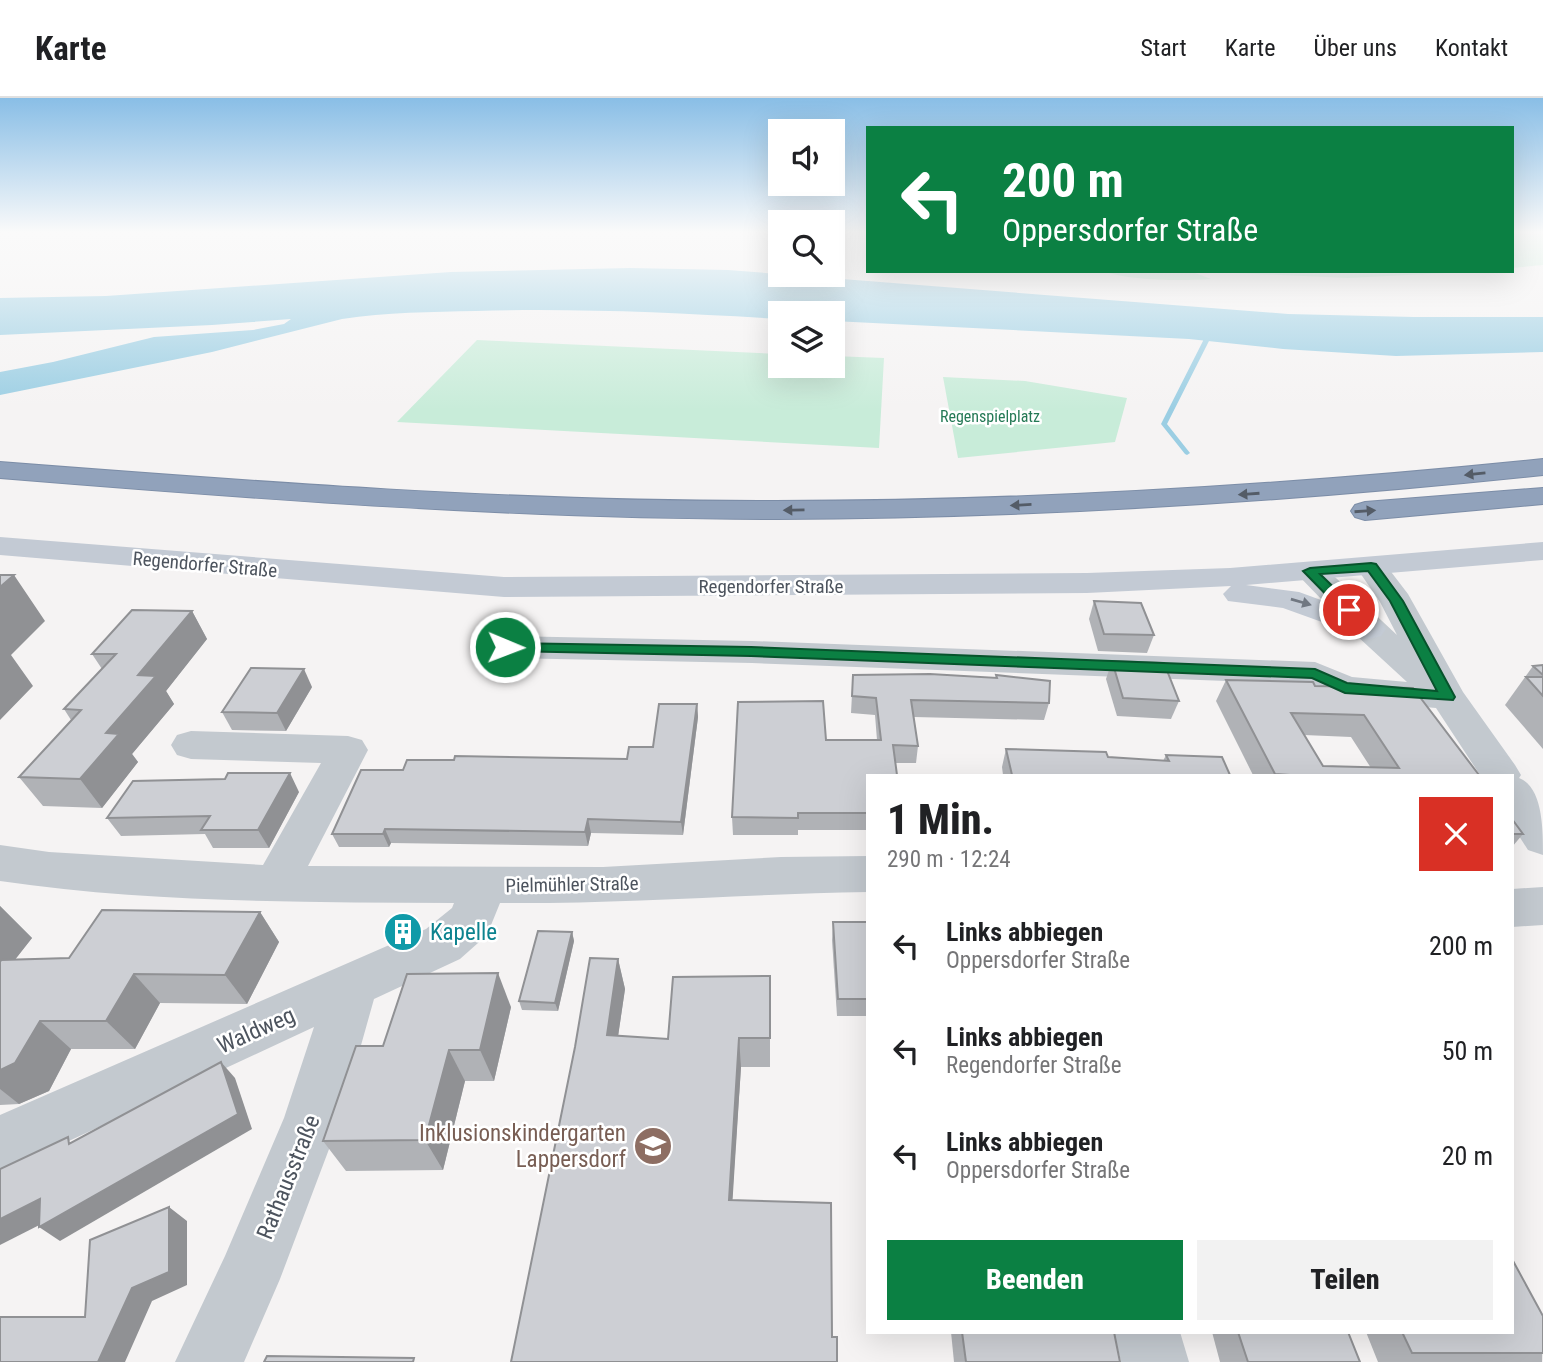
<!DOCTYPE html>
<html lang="de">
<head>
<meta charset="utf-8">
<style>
  body { margin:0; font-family:"Roboto Condensed",sans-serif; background:#f2f2f2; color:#202124; height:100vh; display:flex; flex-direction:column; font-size:26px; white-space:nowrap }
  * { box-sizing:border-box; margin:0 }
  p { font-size:23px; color:#757577 }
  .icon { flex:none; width:38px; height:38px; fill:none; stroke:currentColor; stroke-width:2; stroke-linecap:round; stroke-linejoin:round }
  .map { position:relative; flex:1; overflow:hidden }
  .drawer { position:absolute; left:866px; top:676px; width:648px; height:560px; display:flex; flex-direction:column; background:#fff; border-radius:0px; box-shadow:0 7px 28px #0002 }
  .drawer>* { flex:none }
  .banner { position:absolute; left:866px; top:28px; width:648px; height:147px; border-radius:0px; box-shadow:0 7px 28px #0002; background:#0b8043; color:#fff; overflow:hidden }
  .buttons { position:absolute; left:768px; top:21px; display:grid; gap:14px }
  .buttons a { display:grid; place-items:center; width:77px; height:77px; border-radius:0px; background:#fff; box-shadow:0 7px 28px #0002; font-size:35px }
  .pin { position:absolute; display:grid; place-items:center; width:60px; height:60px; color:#fff; margin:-30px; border:4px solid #fff; border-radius:50%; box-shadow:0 2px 7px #0007 }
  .me { position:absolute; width:77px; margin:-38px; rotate:91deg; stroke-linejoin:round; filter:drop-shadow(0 0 5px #0008) }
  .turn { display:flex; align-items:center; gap:24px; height:147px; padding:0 21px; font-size:32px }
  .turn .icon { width:91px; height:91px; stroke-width:2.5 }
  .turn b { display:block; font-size:49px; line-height:60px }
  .round { display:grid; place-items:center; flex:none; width:74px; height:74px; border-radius:0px; background:#f2f2f2 }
  .overview { display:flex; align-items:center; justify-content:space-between; height:119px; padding:0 21px }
  h1 { font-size:42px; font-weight:800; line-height:52px }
  .button { display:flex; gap:14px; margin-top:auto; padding:14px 21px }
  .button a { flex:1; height:80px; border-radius:0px; background:#0b8043; color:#fff; font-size:28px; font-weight:800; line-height:80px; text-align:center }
  .button a+a { background:#f2f2f2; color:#202124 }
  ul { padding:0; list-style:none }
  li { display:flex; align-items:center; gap:21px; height:105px; padding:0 21px }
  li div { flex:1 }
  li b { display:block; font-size:26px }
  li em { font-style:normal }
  header { display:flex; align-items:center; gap:42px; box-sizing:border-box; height:98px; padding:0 35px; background:#fff; border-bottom:2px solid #e0e0e0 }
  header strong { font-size:33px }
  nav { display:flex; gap:38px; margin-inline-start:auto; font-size:24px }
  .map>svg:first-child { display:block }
  .green { fill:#c8ecd9 }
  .water { fill:#9bcee3 }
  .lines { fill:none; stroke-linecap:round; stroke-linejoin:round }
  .stream { fill:#9bcee3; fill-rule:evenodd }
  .highway-casing { stroke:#7c8da7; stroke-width:2 }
  .street { fill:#c3c9cf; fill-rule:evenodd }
  .secondary { fill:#c3cad4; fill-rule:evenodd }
  .highway { fill:#91a2bb; fill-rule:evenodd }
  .wall { fill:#b0b2b6; fill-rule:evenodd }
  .shaded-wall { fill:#909194 }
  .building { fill:#cdcfd4; stroke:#909194; stroke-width:2; fill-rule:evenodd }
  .oneway { fill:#545c67 }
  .oneway2 { fill:#707781 }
  .route { fill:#0b8043; stroke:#07532c; stroke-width:2 }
  .labels { text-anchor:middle; stroke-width:5; stroke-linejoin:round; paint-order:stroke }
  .far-park-label { font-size:16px; fill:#247955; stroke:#fff }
  .street-label { font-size:19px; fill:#4d545e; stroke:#fff }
  .near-culture-label { font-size:23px; fill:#0d838f; stroke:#fff; text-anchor:start }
  .near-street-label { font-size:23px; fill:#4d545e; stroke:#fff }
  .near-education-label { font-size:23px; fill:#785e54; stroke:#fff; text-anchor:end }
</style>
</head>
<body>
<header>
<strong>Karte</strong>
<nav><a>Start</a><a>Karte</a><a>Über uns</a><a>Kontakt</a></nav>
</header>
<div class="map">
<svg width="1543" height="1264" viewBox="0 0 1543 1264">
  <rect width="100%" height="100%" fill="#f5f3f3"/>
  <g class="green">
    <path d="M1512,135H1543V167L1512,170Z"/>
    <path d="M1102,173L1188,174L1189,173H1486L1348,180L1190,173L1211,181C1180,183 1131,183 1102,173Z"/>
    <path d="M477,242L780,256V268H833V258L884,260L879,350L397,324Z"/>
    <path d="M943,279L1025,283L1127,300L1115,344L958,360Z"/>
  </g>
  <path class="water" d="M630,170L728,172L1288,216L1414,219H1543V254L1396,258L1283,251L1189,241L833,223V215H780V221C679,215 578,210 476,213C432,214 386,214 342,221L212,254L0,297V274L53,264L154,239L253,232L284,226L291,221L212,227L0,237V200L106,198L451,174Z"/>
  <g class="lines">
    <path class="stream" d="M1207,229L1210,231L1209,243L1167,326L1190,355L1187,357L1185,356L1161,326L1203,243L1204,231Z"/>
    <defs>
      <g id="highway">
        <path d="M1543,361V377C1288,404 1032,420 776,421C517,421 258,401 0,380V364C258,384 517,404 776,403C1032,403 1288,387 1543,361Z"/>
        <path d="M1543,390V406L1365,422L1355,419L1351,413L1355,407L1365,404Z"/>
      </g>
    </defs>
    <use href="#highway" class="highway-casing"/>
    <g class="street">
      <path d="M1371,460L1382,462L1408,496L1463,594L1515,667L1521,677L1519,680C1543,689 1543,732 1543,757L1528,752L1512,727V677H1480L1436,610L1345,602L1308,586L752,565L505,560L493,557L488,549L493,541L505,538L752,543L1315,564L1352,579L1407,584L1357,538L1294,473L1299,466L1310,464L1321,466L1397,537L1380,504L1356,469L1360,462Z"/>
      <path d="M191,633L348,638L362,642L368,652L308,768L603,769L781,759L868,758V794C745,796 623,806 500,805L487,837L460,861L374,901L340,1022L280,1181L244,1264H175L225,1158L284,1020L314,929L0,1075V1017L426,831L452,810L454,805C302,804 150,805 0,783V747L49,754L263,767L321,665L191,661L177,657L171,647L177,637Z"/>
      <path d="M1543,789V827L1512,829V791Z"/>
      <path d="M1114,1234H1180L1189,1264H1121Z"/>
    </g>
    <path class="secondary" d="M0,439L504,479L1087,475L1230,470L1543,444V462L1246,487L1299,494L1381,524L1386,531L1381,538L1369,541L1283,510L1228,503L1223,496L1231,488L1087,495L504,499L0,457Z"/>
    <use href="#highway" class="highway"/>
  </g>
  <g class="wall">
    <path d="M1094,503L1154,537L1147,555L1098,553L1089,521Z"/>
    <path d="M192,513L207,541L166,593L174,606L132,656L138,664L102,710L43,708L19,679L71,622L64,611L102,571L92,556Z"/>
    <path d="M1112,563L1179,603L1171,621L1117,618L1106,581Z"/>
    <path d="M1543,567V651L1505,607L1533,568Z"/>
    <path d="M853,577L996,580V577L1049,605L1044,622L914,619L918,648L916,665H895L868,677V732H798V737H733L732,719L826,642H877L875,617L851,615Z"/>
    <path d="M1226,582L1315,588L1479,677H1253L1216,603ZM1304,637L1351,639L1371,670L1323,668Z"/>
    <path d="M312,589L286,633L232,632L222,614Z"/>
    <path d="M697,606L698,619L683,737L591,735L588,748L391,745L389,749H339L332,736L403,672L627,661L653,649Z"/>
    <path d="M1006,651L1108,659L1163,663L1166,657L1230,677H1003L1002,669Z"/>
    <path d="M299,694L269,750H213L205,736L121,738L107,720Z"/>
    <path d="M1512,721L1523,736L1512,749Z"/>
    <path d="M0,808L32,840L15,861L69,860L260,814L279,844L247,906L160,905L135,951H71L49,993L19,1006L0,1007Z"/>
    <path d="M833,824H868V918H837L832,842Z"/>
    <path d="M572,834L574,843L558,913L522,912L519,903Z"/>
    <path d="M618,861L625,891L618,938L668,941L770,878V969H741L732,1102L832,1239L837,1264L575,949Z"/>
    <path d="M511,909L494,983H465L443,1072L346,1073L323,1043L383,948Z"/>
    <path d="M1543,1218L1542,1264H1378L1366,1234H1512Z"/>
    <path d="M951,1234H1114L1120,1264H954Z"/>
    <path d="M1212,1234H1348L1360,1264H1220Z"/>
  </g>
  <g class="shaded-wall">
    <path d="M14,477L45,523L11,557L33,588L0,622V489Z"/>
    <path d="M192,513L207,541L166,593L174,606L132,656L138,664L102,710L80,681L138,577Z"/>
    <path d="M304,571L312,589L286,633L277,615Z"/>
    <path d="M697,606L698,619L683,737L681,724Z"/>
    <path d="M290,675L299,694L269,750L258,732Z"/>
    <path d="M588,721L591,735L588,748L585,734Z"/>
    <path d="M385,731L391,745L389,749L383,736Z"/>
    <path d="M0,808L32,840L0,881Z"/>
    <path d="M260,814L279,844L247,906L225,877Z"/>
    <path d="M572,834L574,843L558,913L555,905Z"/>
    <path d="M618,861L625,891L614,966L607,937Z"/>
    <path d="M498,875L511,909L494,983L480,952Z"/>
    <path d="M134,876L160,905L135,951L106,923Z"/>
    <path d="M40,923L71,951L49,993L19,1006L0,991V972Z"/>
    <path d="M739,940L741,969L731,1126L729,1102Z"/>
    <path d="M449,952L465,983L443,1072L425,1042Z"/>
    <path d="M221,964L235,980L252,1031L60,1143L39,1129Z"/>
    <path d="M40,1101L61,1116L0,1147V1121Z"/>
    <path d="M169,1109L187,1123V1187L152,1203L125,1264H98Z"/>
  </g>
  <g class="building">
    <path d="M0,477H14L0,489Z"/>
    <path d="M1094,503L1141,505L1154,537L1104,536Z"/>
    <path d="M132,512L192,513L138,577L156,578L106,635L119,636L80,681L19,679L81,612L64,611L116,556H92Z"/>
    <path d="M1112,563L1164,565L1179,603L1123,600Z"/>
    <path d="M1543,567V577L1533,568Z"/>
    <path d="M251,570L304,571L277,615L222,614Z"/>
    <path d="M930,576L997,580L996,577L1050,583L1049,605L911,602L918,648L893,647L897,677H868V715H798V720L732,719L738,604L823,603L826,642H881L876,600L852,598L853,577Z"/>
    <path d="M1526,579H1543V598Z"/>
    <path d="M1226,582L1313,584L1315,588L1413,590L1479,677H1290L1275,676ZM1291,615L1364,617L1399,670L1323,668Z"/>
    <path d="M659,606H697L681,724L588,721L585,734L385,731L383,736H332L361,672H403L407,662H454L455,658L627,661L629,649H653Z"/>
    <path d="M1006,651L1106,654L1108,659L1169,663L1166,657L1222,659L1230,677H1012Z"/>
    <path d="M228,675H290L258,732H201L210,718L107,720L133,683L225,681Z"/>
    <path d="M1512,721L1523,736H1512Z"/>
    <path d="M102,812L260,814L225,877L134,876L106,923H40L15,965L0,972V864L1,862L69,860Z"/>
    <path d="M833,824H868V901H838Z"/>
    <path d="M538,833L572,834L555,905L519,903Z"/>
    <path d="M590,860L618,861L607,937L668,941L673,879L770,878V940H739L729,1102L831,1105L832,1239H837V1264H511L575,949Z"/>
    <path d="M498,875L480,952H449L425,1042L323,1043L356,948H383L407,876Z"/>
    <path d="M221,964L238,1016L39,1129L40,1101L0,1121V1071L68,1039L69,1046Z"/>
    <path d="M169,1109V1174L132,1190L98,1264H0V1219H85L90,1142Z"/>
    <path d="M1512,1161L1543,1218V1255H1412L1402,1234H1512Z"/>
    <path d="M962,1234H1114L1120,1264H966Z"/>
    <path d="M1238,1234H1348L1360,1264H1248Z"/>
    <path d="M267,1258L414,1260L413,1264H264Z"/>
  </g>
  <defs><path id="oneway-solid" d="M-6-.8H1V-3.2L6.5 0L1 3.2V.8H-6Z" transform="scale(1.75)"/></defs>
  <g class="oneway">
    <use href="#oneway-solid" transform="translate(1475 376) rotate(174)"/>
    <use href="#oneway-solid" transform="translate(1249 396) rotate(176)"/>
    <use href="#oneway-solid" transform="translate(1021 407) rotate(177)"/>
    <use href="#oneway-solid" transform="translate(794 412) rotate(179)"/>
    <use href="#oneway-solid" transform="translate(1365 413) rotate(-4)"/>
  </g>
  <use class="oneway2" href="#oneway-solid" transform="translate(1301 504) rotate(16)"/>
  <linearGradient id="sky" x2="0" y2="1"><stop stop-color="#89bee6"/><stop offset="0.43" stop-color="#fafafa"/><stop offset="1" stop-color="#fafafa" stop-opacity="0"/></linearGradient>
  <rect width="1543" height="312" fill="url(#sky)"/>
  <path class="route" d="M1371,465L1376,466L1403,503L1455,599L1453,602L1345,595L1312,580L751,558L505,553L497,549L505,545L751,549L1315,571L1347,585L1437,593L1390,503L1368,473L1320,476L1354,509L1356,512L1349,516L1344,515L1303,473L1310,470Z"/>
  <defs>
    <symbol id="building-disc" viewBox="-11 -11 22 22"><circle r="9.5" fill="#0f9aa8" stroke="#fff"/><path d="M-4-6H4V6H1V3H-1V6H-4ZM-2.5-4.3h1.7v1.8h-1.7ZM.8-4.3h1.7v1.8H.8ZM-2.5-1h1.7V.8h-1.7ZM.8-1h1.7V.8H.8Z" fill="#fff"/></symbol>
    <symbol id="school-disc" viewBox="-11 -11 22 22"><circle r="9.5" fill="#8d6e63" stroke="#fff"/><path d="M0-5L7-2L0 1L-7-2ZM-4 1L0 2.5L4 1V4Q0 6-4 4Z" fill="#fff"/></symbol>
  </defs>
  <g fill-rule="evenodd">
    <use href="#building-disc" x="381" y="812" width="44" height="44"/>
    <use href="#school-disc" x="631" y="1026" width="44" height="44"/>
  </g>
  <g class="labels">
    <g class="far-park-label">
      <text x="990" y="324">Regenspielplatz</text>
    </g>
    <g class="street-label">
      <text transform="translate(205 466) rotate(5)" y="7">Regendorfer Straße</text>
      <text x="771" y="495">Regendorfer Straße</text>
      <text transform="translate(572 786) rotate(-1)" y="7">Pielmühler Straße</text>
    </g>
    <g class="near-culture-label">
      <text x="430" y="842">Kapelle</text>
    </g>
    <g class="near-street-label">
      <text transform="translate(256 932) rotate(-24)" y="8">Waldweg</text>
      <text transform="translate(288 1079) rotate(-68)" y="8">Rathausstraße</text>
    </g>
    <g class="near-education-label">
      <text x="626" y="1043">Inklusionskindergarten<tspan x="626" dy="26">Lappersdorf</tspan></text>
    </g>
  </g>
</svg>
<div class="buttons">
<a><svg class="icon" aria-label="sound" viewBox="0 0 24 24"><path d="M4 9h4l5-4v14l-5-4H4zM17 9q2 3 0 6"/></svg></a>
<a><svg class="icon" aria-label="search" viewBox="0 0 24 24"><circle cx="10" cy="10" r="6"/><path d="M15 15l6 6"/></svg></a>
<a><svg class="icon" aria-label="layers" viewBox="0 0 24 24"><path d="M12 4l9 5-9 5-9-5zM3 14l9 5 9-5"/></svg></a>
</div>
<div class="pin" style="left:1349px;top:512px;background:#d93025"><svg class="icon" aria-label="arrive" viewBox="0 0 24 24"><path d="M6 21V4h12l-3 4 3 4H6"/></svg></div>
<svg class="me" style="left:505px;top:549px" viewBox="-20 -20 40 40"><circle r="17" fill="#0b8043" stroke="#fff" stroke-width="3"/><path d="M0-11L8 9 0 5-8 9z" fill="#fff"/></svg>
<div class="banner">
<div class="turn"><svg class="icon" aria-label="left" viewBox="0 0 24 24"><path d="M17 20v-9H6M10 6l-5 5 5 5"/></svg><div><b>200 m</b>Oppersdorfer Straße</div></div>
</div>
<section class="drawer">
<div class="overview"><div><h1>1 Min.</h1><p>290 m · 12:24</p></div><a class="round" style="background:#d93025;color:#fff"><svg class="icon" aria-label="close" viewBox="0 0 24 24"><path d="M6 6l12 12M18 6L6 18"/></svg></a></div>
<ul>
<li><svg class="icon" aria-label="left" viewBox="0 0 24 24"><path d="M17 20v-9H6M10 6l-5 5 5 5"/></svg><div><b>Links abbiegen</b><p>Oppersdorfer Straße</p></div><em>200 m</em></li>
<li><svg class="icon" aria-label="left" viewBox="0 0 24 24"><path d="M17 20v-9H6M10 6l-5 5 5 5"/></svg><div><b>Links abbiegen</b><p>Regendorfer Straße</p></div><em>50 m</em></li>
<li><svg class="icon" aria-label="left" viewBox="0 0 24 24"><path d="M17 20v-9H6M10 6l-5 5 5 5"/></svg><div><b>Links abbiegen</b><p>Oppersdorfer Straße</p></div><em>20 m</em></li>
</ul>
<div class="button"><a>Beenden</a><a>Teilen</a></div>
</section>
</div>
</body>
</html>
